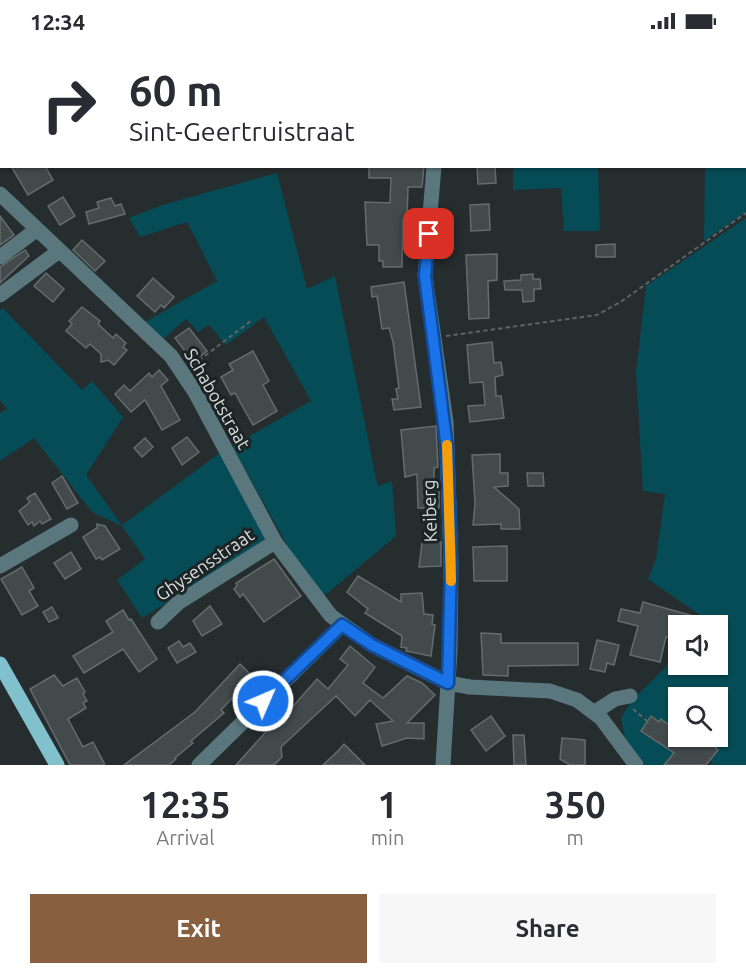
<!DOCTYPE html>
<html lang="en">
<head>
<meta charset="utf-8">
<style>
  body { margin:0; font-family:Ubuntu,sans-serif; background:#f7f7f7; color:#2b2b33; height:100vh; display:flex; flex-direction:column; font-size:22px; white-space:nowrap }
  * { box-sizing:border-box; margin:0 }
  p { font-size:20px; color:#7c7c81 }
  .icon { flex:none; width:33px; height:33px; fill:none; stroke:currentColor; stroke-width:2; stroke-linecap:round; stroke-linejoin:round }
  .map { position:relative; height:723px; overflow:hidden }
  .drawer { display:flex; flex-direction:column; background:#fff; flex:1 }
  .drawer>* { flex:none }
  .top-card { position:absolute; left:0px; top:0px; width:747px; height:126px; box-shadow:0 2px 4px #0004; background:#fff; color:#2b2b33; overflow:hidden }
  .buttons { position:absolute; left:668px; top:573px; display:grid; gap:12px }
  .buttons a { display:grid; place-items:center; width:60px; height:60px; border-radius:0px; background:#fff; box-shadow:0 2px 4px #0004; font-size:30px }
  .pin { position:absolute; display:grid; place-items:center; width:51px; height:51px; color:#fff; margin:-26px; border-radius:12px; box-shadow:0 3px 9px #0006 }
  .me { position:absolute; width:66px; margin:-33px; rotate:45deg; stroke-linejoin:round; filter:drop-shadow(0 0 4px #0008) }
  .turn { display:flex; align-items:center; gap:21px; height:126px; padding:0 30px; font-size:27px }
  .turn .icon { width:78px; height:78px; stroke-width:2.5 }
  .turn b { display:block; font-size:42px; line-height:51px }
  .eta { display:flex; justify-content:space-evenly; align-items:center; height:102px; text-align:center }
  .eta b { font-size:36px; font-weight:600; line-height:42px }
  .action { display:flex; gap:12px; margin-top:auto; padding:12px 30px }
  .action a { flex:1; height:69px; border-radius:0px; background:#88603f; color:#fff; font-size:24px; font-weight:600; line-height:69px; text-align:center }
  .action a+a { background:#f7f7f7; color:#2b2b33 }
  .status { display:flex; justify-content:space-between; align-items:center; height:42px; padding:0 30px; background:#fff; direction:ltr }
  .status svg { height:16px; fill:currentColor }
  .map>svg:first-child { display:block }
  .green { fill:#064c56 }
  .building { fill:#424a4b; stroke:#646c6d; stroke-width:1.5 }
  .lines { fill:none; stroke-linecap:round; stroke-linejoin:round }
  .path { stroke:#5e6465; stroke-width:2; stroke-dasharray:4.5 3; stroke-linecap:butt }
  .minor { stroke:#59777c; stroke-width:15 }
  .major { stroke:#81c1cd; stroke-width:15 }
  .route-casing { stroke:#114b97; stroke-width:15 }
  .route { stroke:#1a73e8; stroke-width:10 }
  .slow { stroke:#f59e0b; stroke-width:10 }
  .labels { text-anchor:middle; stroke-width:6; stroke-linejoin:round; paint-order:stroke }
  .street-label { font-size:18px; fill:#dbdfe0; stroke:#1d2425 }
</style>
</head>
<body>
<div class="status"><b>12:34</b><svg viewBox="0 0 49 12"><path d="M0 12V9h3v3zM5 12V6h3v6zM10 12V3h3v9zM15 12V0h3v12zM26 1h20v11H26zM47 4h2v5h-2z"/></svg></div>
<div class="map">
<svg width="746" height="723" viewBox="0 0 746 723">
  <rect width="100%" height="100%" fill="#262d2f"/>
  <g class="green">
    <path d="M0,0H111L2,2L0,72Z"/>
    <path d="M746,28V170L704,199L705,125L746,124Z"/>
    <path d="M513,125H598L600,189H564L561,146L513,148Z"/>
    <path d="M277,131L307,247L335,234L376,436L378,444L392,439L396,494L324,554L291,510L232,404L311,359L264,275L226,303L209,283L198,290L186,277L163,297L145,280L217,239L187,180L140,195L129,176L162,163Z"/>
    <path d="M746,176V723H710L713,720L710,718L717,708L702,695L717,694V656H678V690L661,677L659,680L651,674L641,690L674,711L667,720L671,723H645L625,696L621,675L633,657L665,626L678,602V622H717V584L692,583L700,573L648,537L656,517L665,452L643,449L636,331L646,244Z"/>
    <path d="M3,266L82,348L92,339L123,375L86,433L122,483L221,410L265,492L263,502L142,576L117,538L145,517L122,484L92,470L34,396L0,419V371L7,367L0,358V268Z"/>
  </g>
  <g class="building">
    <path d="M11,124H45L53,138L28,153Z"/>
    <path d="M369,124H424L422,145H408L407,178H403L402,225H383V219H379V203H367L365,160L390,161L391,136H369Z"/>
    <path d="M477,124H495L496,141L478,142Z"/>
    <path d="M63,155L75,174L60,183L48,164Z"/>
    <path d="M111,156L115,164L121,162L125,172L89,182L86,170L99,166L97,160Z"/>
    <path d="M489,162L490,188L471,189L470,163Z"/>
    <path d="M0,174L14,193L0,203Z"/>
    <path d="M82,198L105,219L95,229L73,208Z"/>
    <path d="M615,202V215H596V203Z"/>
    <path d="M25,208L29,214L0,241V225Z"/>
    <path d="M497,212V238L488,239L489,276L469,277L466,213Z"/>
    <path d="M46,231L64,247L53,260L34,244Z"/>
    <path d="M533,232V237H540L541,247H534V259L523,260L522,248H505L504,239L521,238V233Z"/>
    <path d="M153,236L174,255L164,266L161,263L155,270L137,254Z"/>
    <path d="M404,240L421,365L394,368L392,357H398L396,347L399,346L393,300L389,286L382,287L377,254L372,255L371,245Z"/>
    <path d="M82,265L100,279L98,282L113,296L116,292L126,301L123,305L127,308L114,323L108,318L101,320V312L90,302L86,306L66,289L72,282L69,279Z"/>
    <path d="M189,286L207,309L193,320L175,296Z"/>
    <path d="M492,300L494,321L501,320L503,333L495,335L496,354H501L504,376L470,380L468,364L485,363L483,340L470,341L467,303Z"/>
    <path d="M253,309L269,339L263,343L277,369L253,383L235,351L231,353L221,335L233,328L229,322Z"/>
    <path d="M159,328L168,338L161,344L180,378L162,388L145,358L131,370L115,352L124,343L130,349L149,331L152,335Z"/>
    <path d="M436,384L438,425L434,426V448H439V466H418L417,432L405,435L401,388Z"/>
    <path d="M187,395L199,410L182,423L172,406Z"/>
    <path d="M145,396L153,405L142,415L134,406Z"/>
    <path d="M500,412V431H508V444L494,445L519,467L520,487H501V482L473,483L475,461L472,413Z"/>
    <path d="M527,431H543L544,444H528Z"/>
    <path d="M62,434L78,461L67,467L52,441Z"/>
    <path d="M35,451L51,477L42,482L40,479L34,484L32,480L28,483L19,469L30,460L27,456Z"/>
    <path d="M97,482L105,484L120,507L102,518L100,515L96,517L83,495L97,486Z"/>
    <path d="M441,500V524L419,525L422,501Z"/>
    <path d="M507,504V539H474L473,505Z"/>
    <path d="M71,510L81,527L65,537L54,521Z"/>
    <path d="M274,517L301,554L264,580L243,552L240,555L234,547L237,544L236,541Z"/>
    <path d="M22,525L34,546L29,549L38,564L22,573L1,537Z"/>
    <path d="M358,534L401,560V552L422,551L424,572L433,573L432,582L435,583L431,614L406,609L407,606L401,605L402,594L365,571L368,567L347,550Z"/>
    <path d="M643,560L690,573L687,584H678L676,597L666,595L660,620L630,613L638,584L618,579L621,567L640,571Z"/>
    <path d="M210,564L222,582L202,594L193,579Z"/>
    <path d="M52,565L58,576L49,580L43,570Z"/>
    <path d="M123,568L129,578L131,577L157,617L139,630L123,607L84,631L73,614L113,590L106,579Z"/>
    <path d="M481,591L501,592V601H578V623L508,624V634L483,633Z"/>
    <path d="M597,598L619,603L614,623L607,621L605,630L590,627Z"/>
    <path d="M179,599L183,605L190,601L196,610L177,621L168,606Z"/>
    <path d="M350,604L375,625L363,641L383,656L407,634L422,641L435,653L407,681H424V697L407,696L382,704L376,682L393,679L370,658L355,674L336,654L281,705L282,715L274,723H236L272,683L265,672L274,663L278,667L282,663L288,670L317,637L328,647L348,623L340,617Z"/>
    <path d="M240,622L256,638L238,656L235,653L221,668L224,671L191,699L193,701L175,716L176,717L169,723H124L195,670Z"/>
    <path d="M54,633L63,644L77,636L85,650L83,652L87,659L83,661L86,666L68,677L83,705L93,700L105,723H70L30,647Z"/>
    <path d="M491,674L505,694L486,709L471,688Z"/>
    <path d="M651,674L659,680L661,677L678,690V694H702L718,708L706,723H664L674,711L641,689Z"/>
    <path d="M513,693H524L526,723H514Z"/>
    <path d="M562,696L585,698V723H570L560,717Z"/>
    <path d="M344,702L365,723H323L338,709Z"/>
  </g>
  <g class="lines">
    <g class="path">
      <path d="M446,294L597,273L622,259L746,171"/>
      <path d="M193,323L252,278"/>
      <path d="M633,667L647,679"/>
    </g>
    <g class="minor">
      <path d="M465,2L466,0"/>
      <path d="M434,124L425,234L446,380L451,520L450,608L443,723"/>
      <path d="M0,152L171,314L195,350L275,500L331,574L372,603L448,641L470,645L550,649L577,658L601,676L636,723"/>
      <path d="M0,215L36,188"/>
      <path d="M0,253L59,209"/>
      <path d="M0,524L71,483"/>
      <path d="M158,580L178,561L275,500"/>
      <path d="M595,670L615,657L630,654"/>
      <path d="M199,723L342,583"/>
    </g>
    <path class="major" d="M0,622L57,723"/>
  </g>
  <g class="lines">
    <defs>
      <path id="route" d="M263,659L342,583L372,603L448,641L451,520L447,406L425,234L429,192"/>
    </defs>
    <use href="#route" class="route-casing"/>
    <use href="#route" class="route"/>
    <path class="slow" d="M447,403L451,539"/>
  </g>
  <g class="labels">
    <g class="street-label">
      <text transform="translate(217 357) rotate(60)" y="6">Schabotstraat</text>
      <text transform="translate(430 469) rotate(-92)" y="6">Keiberg</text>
      <text transform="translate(205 523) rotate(-34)" y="6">Ghysensstraat</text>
    </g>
  </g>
</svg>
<div class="buttons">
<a><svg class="icon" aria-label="sound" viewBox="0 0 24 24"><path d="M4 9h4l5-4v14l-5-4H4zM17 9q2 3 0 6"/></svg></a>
<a><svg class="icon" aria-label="search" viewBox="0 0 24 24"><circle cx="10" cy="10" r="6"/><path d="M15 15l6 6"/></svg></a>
</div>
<div class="pin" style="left:429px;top:192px;background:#d93025"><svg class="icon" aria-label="arrive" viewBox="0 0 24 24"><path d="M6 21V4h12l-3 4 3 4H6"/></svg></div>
<svg class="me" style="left:263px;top:659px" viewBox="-20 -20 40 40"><circle r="17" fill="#1a73e8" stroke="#fff" stroke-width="3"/><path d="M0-11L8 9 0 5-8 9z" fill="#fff"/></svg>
<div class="top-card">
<div class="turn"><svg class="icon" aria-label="right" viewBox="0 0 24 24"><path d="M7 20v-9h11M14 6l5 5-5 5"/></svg><div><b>60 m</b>Sint-Geertruistraat</div></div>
</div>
</div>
<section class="drawer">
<div class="eta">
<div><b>12:35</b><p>Arrival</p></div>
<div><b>1</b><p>min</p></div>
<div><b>350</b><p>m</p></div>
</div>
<div class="action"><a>Exit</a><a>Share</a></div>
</section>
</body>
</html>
